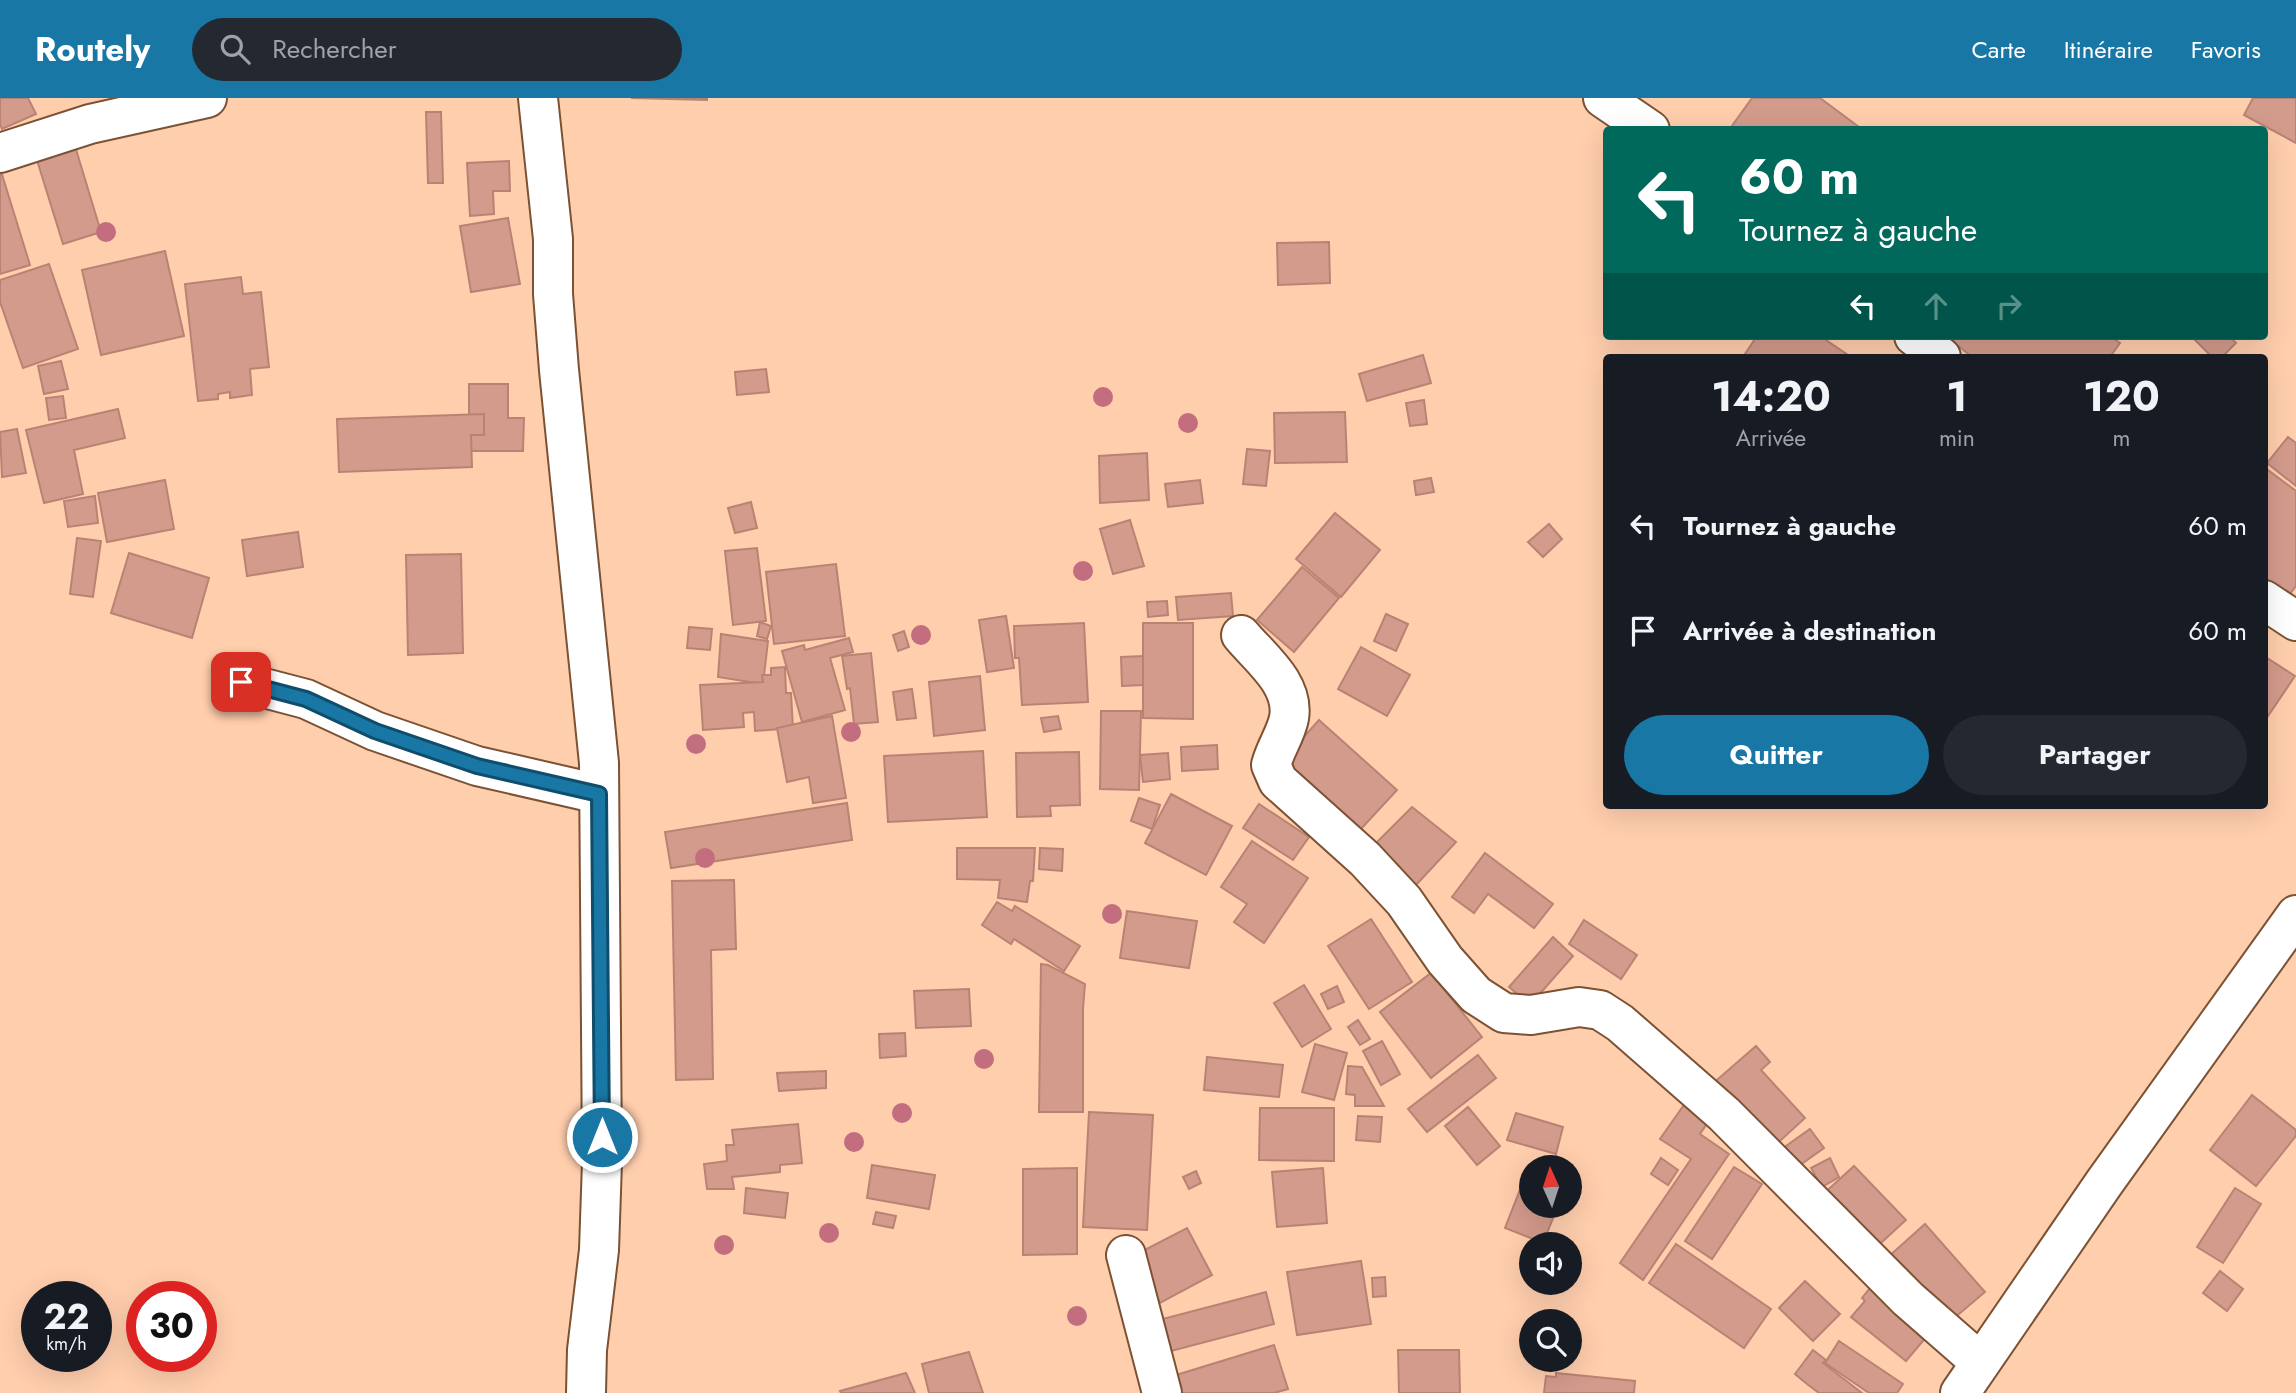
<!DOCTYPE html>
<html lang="fr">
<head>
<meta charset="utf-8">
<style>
  body { margin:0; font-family:Jost,sans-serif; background:#242831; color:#f1f3f6; height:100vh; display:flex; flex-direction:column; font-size:26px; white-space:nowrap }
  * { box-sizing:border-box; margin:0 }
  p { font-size:23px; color:#9ea1a6 }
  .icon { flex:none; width:38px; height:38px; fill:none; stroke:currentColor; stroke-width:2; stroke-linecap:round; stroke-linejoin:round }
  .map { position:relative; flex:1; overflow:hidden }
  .drawer { position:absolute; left:1603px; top:256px; width:665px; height:455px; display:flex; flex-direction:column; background:#171b24; border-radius:7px; box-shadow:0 7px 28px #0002 }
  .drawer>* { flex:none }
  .guide { position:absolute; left:1603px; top:28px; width:665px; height:214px; border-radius:7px; box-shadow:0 7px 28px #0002; background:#00695c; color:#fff; overflow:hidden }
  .needle { width:46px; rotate:357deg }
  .controls { position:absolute; left:1519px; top:1057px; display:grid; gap:14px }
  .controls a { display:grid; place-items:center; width:63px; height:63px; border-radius:50%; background:#171b24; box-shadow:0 7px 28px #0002; font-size:35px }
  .speed { position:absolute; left:21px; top:1183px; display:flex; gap:14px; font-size:35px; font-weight:700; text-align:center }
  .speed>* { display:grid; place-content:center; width:91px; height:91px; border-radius:50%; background:#171b24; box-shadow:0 7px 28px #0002; line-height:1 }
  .speed small { font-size:18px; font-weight:400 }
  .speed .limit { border:10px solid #d22; background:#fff; color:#111 }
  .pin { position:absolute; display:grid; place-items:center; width:60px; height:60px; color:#fff; margin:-30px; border-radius:14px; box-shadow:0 4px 10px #0006 }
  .me { position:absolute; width:77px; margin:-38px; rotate:0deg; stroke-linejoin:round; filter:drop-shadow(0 0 5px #0008) }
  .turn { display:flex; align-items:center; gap:24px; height:147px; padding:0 21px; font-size:32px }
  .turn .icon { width:91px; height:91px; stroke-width:2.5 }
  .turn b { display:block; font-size:49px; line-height:60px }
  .lanes { display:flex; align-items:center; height:66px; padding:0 21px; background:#0003; justify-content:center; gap:35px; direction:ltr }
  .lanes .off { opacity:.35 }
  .eta { display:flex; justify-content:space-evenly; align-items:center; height:119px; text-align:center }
  .eta b { font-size:42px; font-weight:700; line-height:49px }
  .action { display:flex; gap:14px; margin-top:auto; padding:14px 21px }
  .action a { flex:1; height:80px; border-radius:42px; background:#1977a5; color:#fff; font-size:28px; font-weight:700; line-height:80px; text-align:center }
  .action a+a { background:#242831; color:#f1f3f6 }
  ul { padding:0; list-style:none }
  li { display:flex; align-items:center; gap:21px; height:105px; padding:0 21px }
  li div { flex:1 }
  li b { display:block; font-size:26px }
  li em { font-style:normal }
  header { display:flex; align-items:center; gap:42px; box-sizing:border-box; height:98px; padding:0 35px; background:#1977a5; color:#fff }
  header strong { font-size:33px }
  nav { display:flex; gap:38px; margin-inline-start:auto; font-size:24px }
  .search { width:490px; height:63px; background:#242831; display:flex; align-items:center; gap:18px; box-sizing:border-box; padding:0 24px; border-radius:38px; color:#9ea1a6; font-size:26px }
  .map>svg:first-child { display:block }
  .building { fill:#d39b8c; stroke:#b98374; stroke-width:2 }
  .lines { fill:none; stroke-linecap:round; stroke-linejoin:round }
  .street-casing { stroke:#7c5234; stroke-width:42 }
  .street { stroke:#fff; stroke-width:38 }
  .tree { fill:#c26e7e }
  .route-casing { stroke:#104d6b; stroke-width:18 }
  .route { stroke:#1977a5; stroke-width:12 }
</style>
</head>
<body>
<header>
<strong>Routely</strong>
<div class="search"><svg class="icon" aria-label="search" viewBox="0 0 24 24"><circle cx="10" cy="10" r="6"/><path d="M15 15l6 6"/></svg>Rechercher</div>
<nav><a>Carte</a><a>Itinéraire</a><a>Favoris</a></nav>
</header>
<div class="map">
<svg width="2296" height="1295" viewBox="0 0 2296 1295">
  <rect width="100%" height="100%" fill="#ffcead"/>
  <g class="building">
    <path d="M0,0H28L36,16L2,31L0,26Z"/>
    <path d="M631,0H707V2Z"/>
    <path d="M1752,0H1820L1863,32H1729Z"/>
    <path d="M2253,0H2296V45L2244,17Z"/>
    <path d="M426,14H441L443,85H428Z"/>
    <path d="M75,48L101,134L63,146L36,59Z"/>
    <path d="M509,63L510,93H493L494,116L470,118L467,65Z"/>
    <path d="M0,70L30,167L0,176Z"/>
    <path d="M508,120L520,186L471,194L460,128Z"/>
    <path d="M1329,144L1330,185L1278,187L1277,145Z"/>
    <path d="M165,153L184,238L101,257L82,172Z"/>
    <path d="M49,166L78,251L23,270L0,204V182Z"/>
    <path d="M241,179L243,196L261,194L269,269L250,271L252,297L230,300V294L218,296V301L198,303L185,186Z"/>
    <path d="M1757,238H1820L1851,259H1743Z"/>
    <path d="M1946,238H2110L2120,245L2110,259H1972Z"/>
    <path d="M2191,238H2229L2236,245L2222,259H2212Z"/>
    <path d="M1423,257L1431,285L1367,303L1359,276Z"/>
    <path d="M61,263L68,291L44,296L38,268Z"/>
    <path d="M766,271L769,294L737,297L735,274Z"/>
    <path d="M469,286H508V320H524L523,353H469Z"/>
    <path d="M63,298L66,320L49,322L46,300Z"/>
    <path d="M1424,302L1427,326L1410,328L1406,305Z"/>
    <path d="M118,311L125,340L74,352L83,396L44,405L26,332Z"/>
    <path d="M1345,314L1347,364L1275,365L1274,315Z"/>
    <path d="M484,316V337H471L472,369L339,374L337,321Z"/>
    <path d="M17,331L26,375L2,379L0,334Z"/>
    <path d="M2288,339L2296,345V388L2267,365Z"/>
    <path d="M1247,351L1270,353L1266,388L1243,386Z"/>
    <path d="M1147,355L1149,402L1100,405L1099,358Z"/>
    <path d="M2264,369L2296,393V488L2289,497L2264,479Z"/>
    <path d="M1431,380L1434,394L1416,397L1414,383Z"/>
    <path d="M165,382L174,431L107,444L98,395Z"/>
    <path d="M1200,382L1203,405L1168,409L1165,386Z"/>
    <path d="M95,398L98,425L68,429L64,403Z"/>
    <path d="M751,404L757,430L735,435L728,410Z"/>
    <path d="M1335,415L1380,452L1341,499L1296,461Z"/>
    <path d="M1130,422L1144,468L1113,476L1100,431Z"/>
    <path d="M1549,426L1562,441L1543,459L1528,444Z"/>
    <path d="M298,434L303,469L247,478L242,442Z"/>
    <path d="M77,440L101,443L93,499L70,496Z"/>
    <path d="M757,450L766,523L733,527L725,453Z"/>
    <path d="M129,455L209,480L192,540L111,515Z"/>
    <path d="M461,456L463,555L408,557L406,457Z"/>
    <path d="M836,466L845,538L774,546L766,474Z"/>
    <path d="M1302,469L1339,500L1294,554L1257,522Z"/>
    <path d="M1231,495L1233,518L1178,522L1176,499Z"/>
    <path d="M1167,503L1168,517L1148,519L1147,504Z"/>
    <path d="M1386,516L1408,526L1396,553L1374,543Z"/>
    <path d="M1006,518L1014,570L987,574L979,522Z"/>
    <path d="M760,524L771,528L767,541L757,538Z"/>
    <path d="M1084,525L1088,604L1022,607L1019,560H1015L1014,528Z"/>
    <path d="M1143,525H1193V621L1143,620Z"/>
    <path d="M689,529L712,531L710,552L687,550Z"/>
    <path d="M904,533L909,549L898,553L893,537Z"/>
    <path d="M721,536L768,543L763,586L718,579Z"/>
    <path d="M849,540L853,554L830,560L845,612L802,624L782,553L804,547L805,552Z"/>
    <path d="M1361,549L1410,577L1387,618L1338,591Z"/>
    <path d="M871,555L878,624L854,626L850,590L847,591L842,558Z"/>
    <path d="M1143,558V587L1122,588L1121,559Z"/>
    <path d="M2264,558L2295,578L2264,624Z"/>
    <path d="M785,569L786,595H791L793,630L755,633L754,614L743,615L744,629L703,632L700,587L763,584L762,577H771V570Z"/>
    <path d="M980,578L985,632L934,638L929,584Z"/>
    <path d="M912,591L916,620L897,622L893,594Z"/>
    <path d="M1101,613H1141L1139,692L1100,691Z"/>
    <path d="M832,618L846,700L813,705L809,679L787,684L777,630Z"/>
    <path d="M1058,618L1061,631L1044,634L1041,620Z"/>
    <path d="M1319,622L1397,692L1359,733L1282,663Z"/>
    <path d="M1217,647L1218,671L1182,673L1181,649Z"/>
    <path d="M983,653L987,719L888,724L884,658Z"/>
    <path d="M1079,654L1080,707L1050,708L1051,718L1017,719L1016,655Z"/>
    <path d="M1168,655L1170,681L1143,684L1140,657Z"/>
    <path d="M1171,696L1232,728L1206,777L1145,745Z"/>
    <path d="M1139,700L1160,707L1152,731L1131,723Z"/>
    <path d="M847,705L852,742L671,770L665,734Z"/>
    <path d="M1259,706L1309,739L1293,762L1243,730Z"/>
    <path d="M1412,709L1456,744L1416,787L1375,746Z"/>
    <path d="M1252,743L1308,780L1264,845L1234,824L1247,806L1221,789Z"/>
    <path d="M957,750H1035L1033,783H1030L1027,804L998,800L1000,782L957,781Z"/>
    <path d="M1040,750L1063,751L1062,773L1039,771Z"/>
    <path d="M1485,755L1553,806L1534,830L1488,796L1474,815L1452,799Z"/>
    <path d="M734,782L736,851L711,852L713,981L676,982L672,783Z"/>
    <path d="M997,804L1012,813L1015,808L1080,848L1064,873L1014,841L1011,846L982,827Z"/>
    <path d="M1127,813L1197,823L1189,870L1120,860Z"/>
    <path d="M1371,821L1412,884L1369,911L1328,848Z"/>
    <path d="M1584,822L1637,857L1621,881L1569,846Z"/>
    <path d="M1553,839L1573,858L1530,907L1509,889Z"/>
    <path d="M1041,866L1048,867L1085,886L1083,911V1014H1039Z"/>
    <path d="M1431,875L1482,939L1431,980L1380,914Z"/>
    <path d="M1304,887L1331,931L1302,949L1274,905Z"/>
    <path d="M1337,888L1344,904L1328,911L1321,896Z"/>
    <path d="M969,891L971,928L916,930L914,893Z"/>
    <path d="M1358,922L1370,941L1360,947L1348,929Z"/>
    <path d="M905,935L906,958L880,960L879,936Z"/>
    <path d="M1382,943L1400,976L1381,987L1363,953Z"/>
    <path d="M1315,946L1347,955L1334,1002L1302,994Z"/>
    <path d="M1756,948L1770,964L1761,972L1805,1020L1769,1053L1710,988Z"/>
    <path d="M1478,957L1496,980L1427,1034L1408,1011Z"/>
    <path d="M1207,959L1283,967L1279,999L1204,992Z"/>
    <path d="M1348,968L1362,969L1384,1008H1355V997L1346,996Z"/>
    <path d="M826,973V990L779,993L777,975Z"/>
    <path d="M2252,997L2296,1032V1038L2256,1088L2210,1052Z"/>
    <path d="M1688,1001L1713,1017L1700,1036L1729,1056L1643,1182L1620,1165L1691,1061L1660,1041Z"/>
    <path d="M1468,1009L1500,1048L1477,1067L1445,1028Z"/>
    <path d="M1260,1010H1334V1063L1259,1062Z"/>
    <path d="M1089,1014L1153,1017L1147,1132L1083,1129Z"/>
    <path d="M1516,1015L1563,1029L1556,1056L1507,1042Z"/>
    <path d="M1358,1018L1382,1019L1380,1044L1356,1042Z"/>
    <path d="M798,1026L802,1065L780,1067V1074L732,1079L734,1091H707L704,1066L727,1063L726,1047H734L732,1032Z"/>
    <path d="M1810,1031L1824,1050L1793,1072L1779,1053Z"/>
    <path d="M1661,1060L1678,1072L1668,1087L1651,1076Z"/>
    <path d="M1830,1060L1839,1079L1822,1089L1811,1070Z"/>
    <path d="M872,1067L935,1077L929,1111L867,1100Z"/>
    <path d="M1854,1068L1906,1122L1871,1154L1820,1099Z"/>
    <path d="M1734,1069L1762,1086L1712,1161L1685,1143Z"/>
    <path d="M1077,1070V1156L1023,1157V1071Z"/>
    <path d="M1323,1070L1327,1125L1277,1129L1272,1074Z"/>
    <path d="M1196,1073L1201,1085L1189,1091L1183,1079Z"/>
    <path d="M1521,1089L1531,1093V1108H1558L1543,1145L1505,1130Z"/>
    <path d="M746,1090L788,1095L785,1120L744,1115Z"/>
    <path d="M2235,1090L2261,1106L2223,1165L2197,1149Z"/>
    <path d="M876,1114L896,1118L893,1130L873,1126Z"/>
    <path d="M1925,1126L1985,1194L1947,1226L1888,1159Z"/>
    <path d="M1187,1130L1212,1177L1160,1205L1135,1157Z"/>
    <path d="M1676,1146L1771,1211L1744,1250L1649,1185Z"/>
    <path d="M1361,1163L1371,1226L1297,1237L1287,1174Z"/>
    <path d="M2220,1173L2243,1191L2227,1213L2203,1195Z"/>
    <path d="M1385,1179L1386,1198L1373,1199L1372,1180Z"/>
    <path d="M1805,1183L1840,1216L1813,1243L1779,1210Z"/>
    <path d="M1870,1190L1927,1238L1906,1263L1851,1219L1865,1203L1862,1200Z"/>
    <path d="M1266,1194L1274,1226L1167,1254L1159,1222Z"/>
    <path d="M1839,1243L1903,1286L1897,1295H1869L1825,1265Z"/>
    <path d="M1274,1247L1288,1291L1274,1295H1179L1173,1278Z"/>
    <path d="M1398,1252H1459L1460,1295H1399Z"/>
    <path d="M1813,1252L1826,1262L1823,1265L1862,1295H1819L1807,1286L1795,1276Z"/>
    <path d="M969,1254L983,1295H929L922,1266Z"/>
    <path d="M906,1275L915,1295H841L840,1293Z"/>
    <path d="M1556,1275L1635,1283L1634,1295H1544L1546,1278L1556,1279Z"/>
  </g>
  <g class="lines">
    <defs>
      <g id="street">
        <path d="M538,0L553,141V196L559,272L599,665L602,1064L599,1152L587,1252L586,1295"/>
        <path d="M1603,0L1650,32"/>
        <path d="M0,55L90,26L207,0"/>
        <path d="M1914,238L1941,259"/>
        <path d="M2264,502L2296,523"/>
        <path d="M1241,537C1260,560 1295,586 1289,620C1286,636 1275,651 1271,667L1278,683L1365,761L1404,803L1445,862L1476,897L1504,915L1531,917L1579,909L1600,912L1620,925L1724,1016L1908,1201L1980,1264"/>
        <path d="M241,584L306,601L375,633L477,668L599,696"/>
        <path d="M1126,1157L1162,1295"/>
        <path d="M1960,1295L2104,1085L2296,817"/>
      </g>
    </defs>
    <use href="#street" class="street-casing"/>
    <use href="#street" class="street"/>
  </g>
  <g class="tree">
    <circle cx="106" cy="134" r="10"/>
    <circle cx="1103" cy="299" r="10"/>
    <circle cx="1188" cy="325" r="10"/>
    <circle cx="1083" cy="473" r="10"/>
    <circle cx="921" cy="537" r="10"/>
    <circle cx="851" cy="634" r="10"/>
    <circle cx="696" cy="646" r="10"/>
    <circle cx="705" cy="760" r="10"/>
    <circle cx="1112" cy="816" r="10"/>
    <circle cx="984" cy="961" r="10"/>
    <circle cx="902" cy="1015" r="10"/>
    <circle cx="854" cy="1044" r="10"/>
    <circle cx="829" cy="1135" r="10"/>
    <circle cx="724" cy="1147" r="10"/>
    <circle cx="1077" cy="1218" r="10"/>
  </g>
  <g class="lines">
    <defs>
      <path id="route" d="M241,584L306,601L375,633L477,668L599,696L602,1039"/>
    </defs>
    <use href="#route" class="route-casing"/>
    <use href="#route" class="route"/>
  </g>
</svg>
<div class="controls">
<a><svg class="needle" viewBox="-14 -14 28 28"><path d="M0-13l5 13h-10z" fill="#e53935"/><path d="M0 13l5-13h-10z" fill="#9ea1a6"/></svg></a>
<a><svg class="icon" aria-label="sound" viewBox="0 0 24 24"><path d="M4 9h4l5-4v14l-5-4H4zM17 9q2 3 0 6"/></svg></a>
<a><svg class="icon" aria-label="search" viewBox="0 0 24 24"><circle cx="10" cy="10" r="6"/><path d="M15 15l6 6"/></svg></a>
</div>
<div class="speed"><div>22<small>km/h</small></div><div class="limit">30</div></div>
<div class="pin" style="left:241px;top:584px;background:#d93025"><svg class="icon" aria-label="arrive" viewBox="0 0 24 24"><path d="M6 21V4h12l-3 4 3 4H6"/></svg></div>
<svg class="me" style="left:602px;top:1039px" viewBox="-20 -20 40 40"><circle r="17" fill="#1977a5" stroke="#fff" stroke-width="3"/><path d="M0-11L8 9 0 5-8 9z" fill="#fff"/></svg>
<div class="guide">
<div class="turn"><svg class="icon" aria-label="left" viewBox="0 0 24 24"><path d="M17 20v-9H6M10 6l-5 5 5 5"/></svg><div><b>60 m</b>Tournez à gauche</div></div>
<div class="lanes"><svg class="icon" aria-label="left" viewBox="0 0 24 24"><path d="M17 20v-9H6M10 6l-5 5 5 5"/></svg><svg class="icon off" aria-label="ahead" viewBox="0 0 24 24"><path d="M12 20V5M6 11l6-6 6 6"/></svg><svg class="icon off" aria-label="right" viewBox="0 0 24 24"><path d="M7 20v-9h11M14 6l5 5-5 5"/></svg></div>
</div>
<section class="drawer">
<div class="eta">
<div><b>14:20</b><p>Arrivée</p></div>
<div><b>1</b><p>min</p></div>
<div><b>120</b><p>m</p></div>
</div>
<ul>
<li><svg class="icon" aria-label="left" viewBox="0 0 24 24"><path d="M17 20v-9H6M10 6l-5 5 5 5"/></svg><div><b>Tournez à gauche</b></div><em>60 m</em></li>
<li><svg class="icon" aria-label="arrive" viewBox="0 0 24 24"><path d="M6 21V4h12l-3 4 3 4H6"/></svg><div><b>Arrivée à destination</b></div><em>60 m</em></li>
</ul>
<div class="action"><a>Quitter</a><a>Partager</a></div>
</section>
</div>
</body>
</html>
